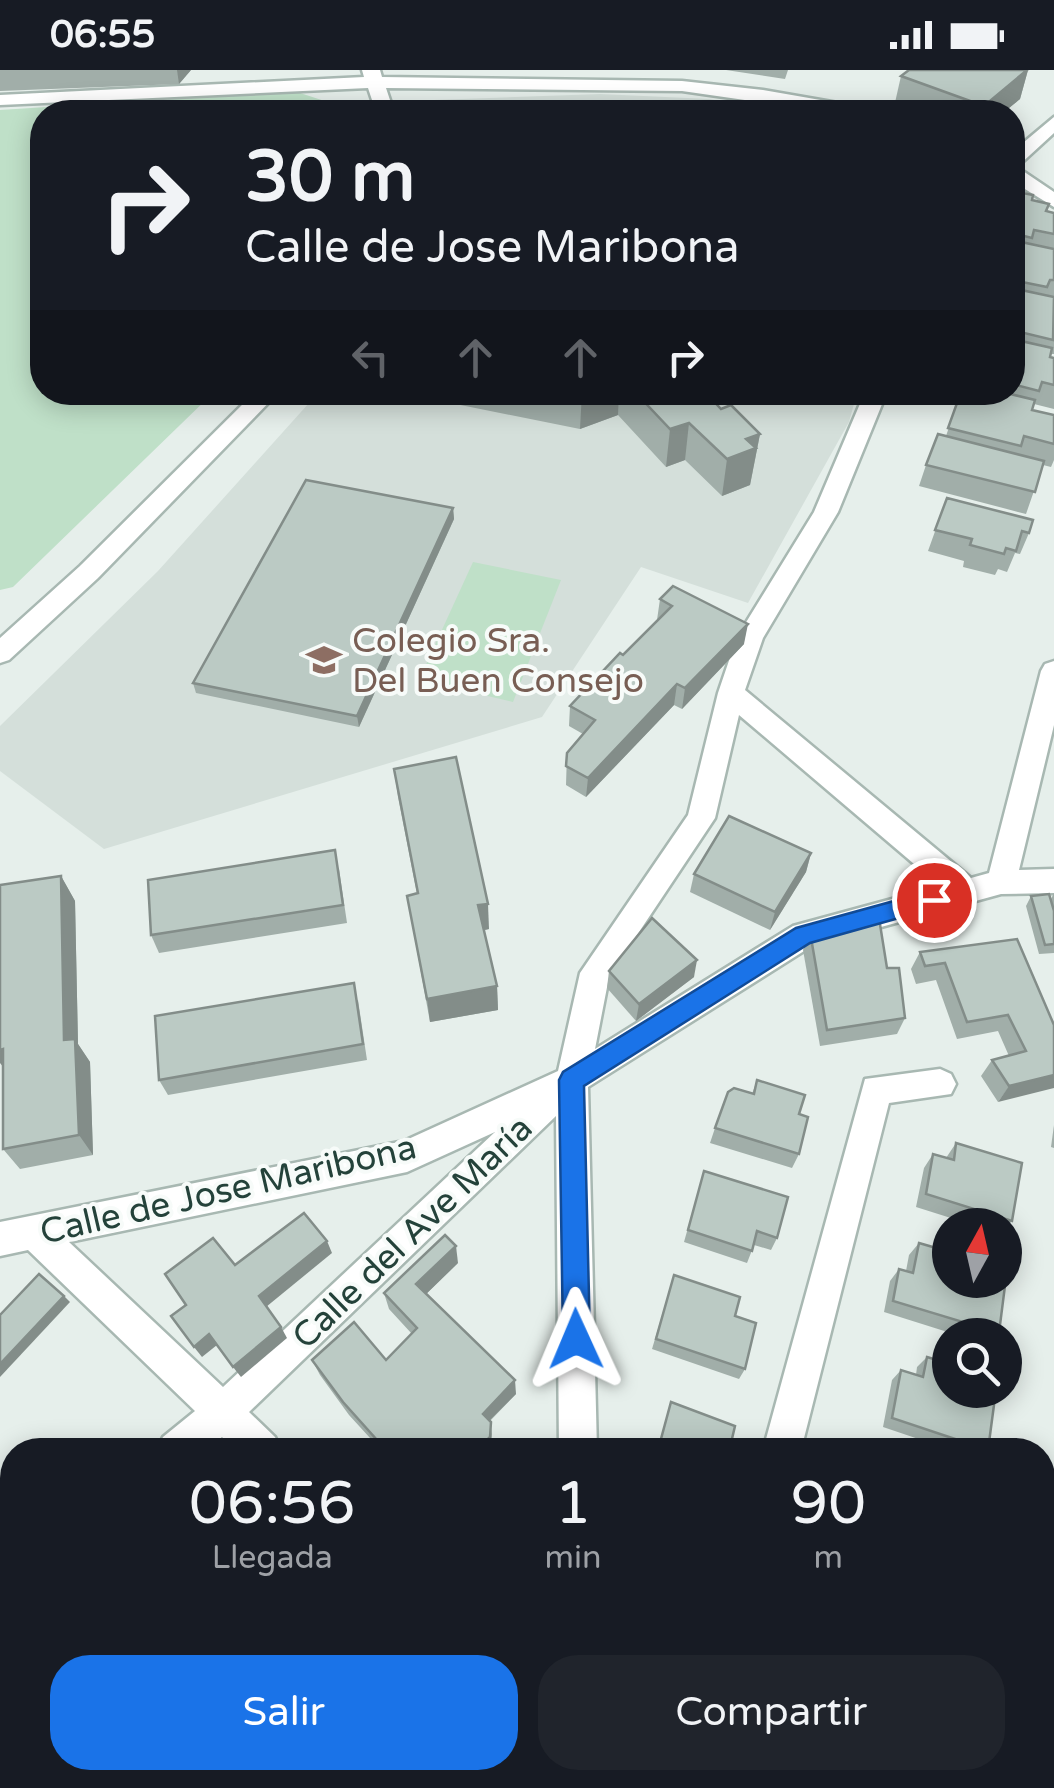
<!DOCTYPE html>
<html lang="es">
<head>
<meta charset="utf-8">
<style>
  body { margin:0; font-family:"Varela Round",sans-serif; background:#20242c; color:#f1f3f6; height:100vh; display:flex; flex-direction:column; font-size:38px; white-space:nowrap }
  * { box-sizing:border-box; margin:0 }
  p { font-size:32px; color:#9ea1a6 }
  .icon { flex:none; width:55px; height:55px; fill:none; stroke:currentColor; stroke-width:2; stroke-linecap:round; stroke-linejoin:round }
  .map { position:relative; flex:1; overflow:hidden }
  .details { position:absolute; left:0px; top:1368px; width:1055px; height:352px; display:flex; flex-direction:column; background:#171b24; border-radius:40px 40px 0 0; box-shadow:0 5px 25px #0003 }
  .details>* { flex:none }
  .banner { position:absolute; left:30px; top:30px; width:995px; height:305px; border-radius:40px; box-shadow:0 5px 25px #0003; background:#171b24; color:#f1f3f6; overflow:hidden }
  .needle { width:65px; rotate:8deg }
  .fabs { position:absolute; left:932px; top:1138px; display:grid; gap:20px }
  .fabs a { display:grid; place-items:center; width:90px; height:90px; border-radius:50%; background:#171b24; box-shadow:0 5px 25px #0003; font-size:50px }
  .pin { position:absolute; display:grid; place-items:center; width:85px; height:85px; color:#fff; margin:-42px; border:5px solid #fff; border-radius:50%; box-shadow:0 2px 10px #0007 }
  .me { position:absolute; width:110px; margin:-55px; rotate:359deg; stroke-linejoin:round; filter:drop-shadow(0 0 8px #0008) }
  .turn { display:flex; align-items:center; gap:35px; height:210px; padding:0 50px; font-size:45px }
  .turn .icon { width:130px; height:130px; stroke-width:2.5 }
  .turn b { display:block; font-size:70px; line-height:85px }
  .lanes { display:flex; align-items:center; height:95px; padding:0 50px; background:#0003; justify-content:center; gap:50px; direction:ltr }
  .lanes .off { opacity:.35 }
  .eta { display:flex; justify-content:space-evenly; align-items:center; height:170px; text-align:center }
  .eta b { font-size:60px; font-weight:600; line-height:70px }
  .primary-button { display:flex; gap:20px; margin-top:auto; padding:20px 50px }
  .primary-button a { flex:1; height:115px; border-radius:40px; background:#1a73e8; color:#fff; font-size:40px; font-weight:600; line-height:115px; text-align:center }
  .primary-button a+a { background:#20242c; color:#f1f3f6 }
  .status { display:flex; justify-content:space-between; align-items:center; height:70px; padding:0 50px; background:#171b24; direction:ltr }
  .status svg { height:28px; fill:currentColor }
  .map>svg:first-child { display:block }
  .built { fill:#d4dfda }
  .green { fill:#bfe0c8 }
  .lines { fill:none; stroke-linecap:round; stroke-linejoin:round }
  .minor-casing { stroke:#a8b8b2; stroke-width:5 }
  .minor { fill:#fff; fill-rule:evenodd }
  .wall { fill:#a1aea9 }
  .shaded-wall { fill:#838d89 }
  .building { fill:#bbcac4; stroke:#838d89; stroke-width:2.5 }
  .route { fill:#1a73e8; stroke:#114b97; stroke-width:2.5 }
  .labels { text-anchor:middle; stroke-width:8; stroke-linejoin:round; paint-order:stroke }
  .education-label { font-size:35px; fill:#785e54; stroke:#f7fbf9; text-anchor:start }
  .street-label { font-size:35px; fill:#24423a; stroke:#f7fbf9 }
</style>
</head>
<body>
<div class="status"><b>06:55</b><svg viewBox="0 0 49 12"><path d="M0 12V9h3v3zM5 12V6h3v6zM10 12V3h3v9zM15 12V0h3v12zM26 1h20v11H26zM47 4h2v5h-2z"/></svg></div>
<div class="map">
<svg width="1054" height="1718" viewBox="0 0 1054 1718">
  <rect width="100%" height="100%" fill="#e6efeb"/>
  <g class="built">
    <path d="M600,24L709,29L781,42H434V30Z"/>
    <path d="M318,323H857L849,352L748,533L641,497L542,647L104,779L0,701V656L158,501Z"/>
  </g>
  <g class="green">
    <path d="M294,21L346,38L347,42H42V322L213,323L13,517L0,520V40Z"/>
    <path d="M473,492L561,510L513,632L419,610Z"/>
  </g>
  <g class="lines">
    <defs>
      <g id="minor">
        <path d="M362,0H380L382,7L682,11L763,20L855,36L864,42H828L682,21L386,18L394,42H376L368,18L0,35V25L364,7Z"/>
        <path d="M1054,47V63L1017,97L1054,122V137L1012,111V82Z"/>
        <path d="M255,322H279L98,508L9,590L0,593V568L80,496Z"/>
        <path d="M865,322H887L838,442L763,568L745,620L971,808L989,803L1041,601L1045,594L1054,591V655L1019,800L1054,799V823L1001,824L812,876L588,1017L597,1380H559L556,1046L249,1342L275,1367L281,1380H235L222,1367L206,1380H157L163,1367L195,1341L28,1180L0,1186V1152L404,1071L558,1001L580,903L688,745L718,623L737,567L814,442ZM739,645L940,816L793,856L595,979L609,907L715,748ZM495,1062L223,1317L69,1172L407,1102Z"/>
        <path d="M940,999L951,1004L956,1014L951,1024L889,1033L801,1380H763L865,1009Z"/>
        <path d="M12,1491V1536L0,1541V1496Z"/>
        <path d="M1042,1594L1054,1599V1639L1042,1635Z"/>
        <path d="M632,1708H687L683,1718H636Z"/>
      </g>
    </defs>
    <use href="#minor" class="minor-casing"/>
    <use href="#minor" class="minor"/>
  </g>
  <g class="wall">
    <path d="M0,0H191L179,14L0,21Z"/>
    <path d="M726,0H788L785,9Z"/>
    <path d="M1028,0L1020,29L1004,42H910L894,37L901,6Z"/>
    <path d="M1012,121L1032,130L1047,141L1054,164V284H1051L1050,287L1054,288V339L1034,334L1032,340L1054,345V390L1051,397L1043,395L1026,444L919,416L926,395L946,366L961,322H1012Z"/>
    <path d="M396,322H705L721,339L760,364L750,415L722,426L685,390L666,397L618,345L580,359Z"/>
    <path d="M947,428L1029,463L1020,484L1015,483L1007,502L998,499L995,505L963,497L964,491L928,481Z"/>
    <path d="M453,438L454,449L359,657L196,623L193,613Z"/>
    <path d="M660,529L744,574L682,639L674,635L586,727L566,715L567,683L583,664L569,656L570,636L657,550Z"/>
    <path d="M394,699L489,859L484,860L497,916L498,940L430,952L407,826L417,824L398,727Z"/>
    <path d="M811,783L806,802L770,860L690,822L694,804Z"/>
    <path d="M339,799L347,853L159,883L151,865Z"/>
    <path d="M61,806L75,831L78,974L90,992L93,1085L20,1099L3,1079Z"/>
    <path d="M1054,823V883L1039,884L1026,836L1031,826L1051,829Z"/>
    <path d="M810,862L887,898L905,948L897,964L820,976L803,880Z"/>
    <path d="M1017,869L1054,955L998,1032L981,1006L992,990L1009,986L998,961L957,969L936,910L916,914L911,899L920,882Z"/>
    <path d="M609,901L694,907L636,951L607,918Z"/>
    <path d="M358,930L367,990L168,1025L159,1010Z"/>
    <path d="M757,1010L799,1084L792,1098L710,1073L715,1058L752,1024Z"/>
    <path d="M1054,1055V1078L1051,1077Z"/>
    <path d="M956,1073L1012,1151L1005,1159V1155H973L916,1137L924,1098L933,1084L946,1088Z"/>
    <path d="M704,1101L777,1168L771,1180L754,1175L747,1193L684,1172Z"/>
    <path d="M919,1173L999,1263L997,1265H957L884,1242L890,1211L899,1199L906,1201L909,1185Z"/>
    <path d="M458,1193L426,1224L516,1324L490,1351L492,1364L491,1380H381L349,1345L320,1305L312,1290H386L412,1264L389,1239L384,1223Z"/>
    <path d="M674,1205L735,1246L745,1299L739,1309L652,1279Z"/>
    <path d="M927,1287L988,1380H951L883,1357L892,1310L901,1300L916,1305L917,1297Z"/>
    <path d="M795,1708H894L892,1718H822Z"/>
    <path d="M942,1708H1029L1028,1718H940Z"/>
  </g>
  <g class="shaded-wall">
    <path d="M177,0H191L179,14Z"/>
    <path d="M1028,0L1020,29L1004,42H983L984,36Z"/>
    <path d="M582,322H619L618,345L580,359Z"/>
    <path d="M689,353L685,390L666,397L670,359Z"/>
    <path d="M760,364L750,415L722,426L727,389L746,369Z"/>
    <path d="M453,438L454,449L359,657L357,646Z"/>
    <path d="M748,554L744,574L682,639L685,618Z"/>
    <path d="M677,614L674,635L586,727L588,708Z"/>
    <path d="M811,783L806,802L770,860L775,842Z"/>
    <path d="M61,806L75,831L78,974L90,992L93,1085L79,1065L64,970Z"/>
    <path d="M488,834L489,859L480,861L478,835Z"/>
    <path d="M697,890L694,907L636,951L639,934Z"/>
    <path d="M497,916L498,940L430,952L427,929Z"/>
    <path d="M3,979L9,1004L0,993V980Z"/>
    <path d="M1054,1005V1018L998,1032L1009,1016Z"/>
    <path d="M327,1171L332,1183L266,1237L259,1226Z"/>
    <path d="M456,1176L458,1193L420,1230L416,1214Z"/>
    <path d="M64,1226L70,1232L0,1307V1294Z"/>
    <path d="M281,1257L287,1268L241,1307L233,1297Z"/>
    <path d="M209,1264L217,1275L202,1287L194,1277Z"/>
    <path d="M515,1310L516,1324L484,1356L483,1344Z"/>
    <path d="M491,1352V1379L477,1380Z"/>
    <path d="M12,1572L11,1580L4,1579Z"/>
    <path d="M129,1708H140L129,1718H118Z"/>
    <path d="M328,1708H333L325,1718H320Z"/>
  </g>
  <g class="building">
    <path d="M909,0H1027L984,36L901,6Z"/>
    <path d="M1012,121L1033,125L1032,130L1049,134L1046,141L1054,143V164L1034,160L1032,168L1012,163Z"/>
    <path d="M1012,170L1054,179V210H1050L1047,217L1012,210Z"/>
    <path d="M1012,218L1054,227L1053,270L1012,260Z"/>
    <path d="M1012,269L1052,278L1050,287L1054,288V315L1042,312L1039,321L1012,314Z"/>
    <path d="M635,322H705L721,339L731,335L760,364L746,369L756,378L727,389L689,353L670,359Z"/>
    <path d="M961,322H1002L1035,330L1032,340L1054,345V374L1024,366L1021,376L948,358Z"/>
    <path d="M938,364L1044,391L1035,422L926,395Z"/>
    <path d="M306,410L453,438L357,646L193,613Z"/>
    <path d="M947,428L1033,450L1029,463L1022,461L1016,481L1006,478L1004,484L970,475L972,469L935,460Z"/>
    <path d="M673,516L748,554L685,618L677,614L588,708L566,696L567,683L595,650L570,636L620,583L623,585L672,536L660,529Z"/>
    <path d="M456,687L488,834L478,835L497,916L427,929L407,826L418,823L394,699Z"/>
    <path d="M729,746L811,783L775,842L694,804Z"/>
    <path d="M335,780L343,835L151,865L148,810Z"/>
    <path d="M61,806L64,970L75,969L79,1065L3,1079V979L0,980V815Z"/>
    <path d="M1049,824L1054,841V874L1045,875L1031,826Z"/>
    <path d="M652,848L697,890L639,934L609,901Z"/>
    <path d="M879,848L887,898H899L905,948L827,960L810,862Z"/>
    <path d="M1017,869L1054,955V1005L1009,1016L992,990L1026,981L1008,945L967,952L945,893L925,896L920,882Z"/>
    <path d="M354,913L363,974L159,1010L155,946Z"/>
    <path d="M757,1010L805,1025L799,1044L808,1047L799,1084L715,1058L728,1022L734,1018L754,1024Z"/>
    <path d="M956,1073L1022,1093L1012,1151L926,1124L933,1084L954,1090Z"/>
    <path d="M704,1101L788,1127L777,1168L757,1161L752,1181L688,1160Z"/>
    <path d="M304,1143L327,1171L259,1226L281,1257L233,1297L209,1264L194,1277L171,1246L186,1235L165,1204L213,1168L235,1195Z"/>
    <path d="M445,1165L456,1176L416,1214L515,1310L483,1344L491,1352L490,1367L477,1380H456L453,1376L448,1380H386L343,1332L312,1290L354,1252L386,1290L417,1258L384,1223Z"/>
    <path d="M919,1173L950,1182V1210H1005V1199L1007,1200L999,1263L893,1231L899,1199L913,1203Z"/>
    <path d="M39,1204L64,1226L0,1294V1245Z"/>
    <path d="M674,1205L740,1227L735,1246L756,1253L745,1299L656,1269Z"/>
    <path d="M927,1287L950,1294V1320H996L988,1380L892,1348L901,1300L923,1307Z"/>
    <path d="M671,1332L735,1356L731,1373L736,1380H658Z"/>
    <path d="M12,1545V1572L4,1579L0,1572V1555Z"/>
    <path d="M12,1647V1708H129L118,1718H0V1658Z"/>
    <path d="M221,1708H328L320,1718H218L216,1715Z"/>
    <path d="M802,1708H894L892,1718H829Z"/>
    <path d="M954,1708H1029L1028,1718H953Z"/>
  </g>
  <path class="route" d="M934,820L945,830L942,836L810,873L584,1016L590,1269L586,1279L576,1283L567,1279L563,1269L559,1010L563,1002L796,858Z"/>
  <defs>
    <symbol id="school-bare" viewBox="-9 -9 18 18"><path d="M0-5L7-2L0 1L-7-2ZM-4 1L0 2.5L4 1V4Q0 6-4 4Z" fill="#8d6e63" stroke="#f7fbf9" stroke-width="2.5" paint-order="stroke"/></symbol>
  </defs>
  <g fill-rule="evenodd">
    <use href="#school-bare" x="299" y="565" width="50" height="50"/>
  </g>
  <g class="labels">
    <g class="education-label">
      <text x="352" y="582">Colegio Sra.<tspan x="352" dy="40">Del Buen Consejo</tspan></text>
    </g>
    <g class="street-label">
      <text transform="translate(228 1119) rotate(-13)" y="12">Calle de Jose Maribona</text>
      <text transform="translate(412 1162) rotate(-44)" y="12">Calle del Ave María</text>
    </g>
  </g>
</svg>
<div class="fabs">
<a><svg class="needle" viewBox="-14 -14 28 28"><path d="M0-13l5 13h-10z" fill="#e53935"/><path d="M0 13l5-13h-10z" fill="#9ea1a6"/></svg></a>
<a><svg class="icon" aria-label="search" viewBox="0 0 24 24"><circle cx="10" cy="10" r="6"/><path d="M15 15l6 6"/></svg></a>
</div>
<div class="pin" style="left:934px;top:830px;background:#d93025"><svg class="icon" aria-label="arrive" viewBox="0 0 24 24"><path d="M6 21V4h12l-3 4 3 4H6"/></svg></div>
<svg class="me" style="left:576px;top:1269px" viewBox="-20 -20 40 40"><path d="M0-17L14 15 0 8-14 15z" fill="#1a73e8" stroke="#fff" stroke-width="4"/></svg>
<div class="banner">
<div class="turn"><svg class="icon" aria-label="right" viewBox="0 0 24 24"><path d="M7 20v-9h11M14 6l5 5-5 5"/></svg><div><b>30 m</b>Calle de Jose Maribona</div></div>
<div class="lanes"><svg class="icon off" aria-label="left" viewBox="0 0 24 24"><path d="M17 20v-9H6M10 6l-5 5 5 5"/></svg><svg class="icon off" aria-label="ahead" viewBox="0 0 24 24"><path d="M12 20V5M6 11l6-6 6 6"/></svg><svg class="icon off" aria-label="ahead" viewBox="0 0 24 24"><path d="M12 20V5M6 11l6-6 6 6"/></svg><svg class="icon" aria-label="right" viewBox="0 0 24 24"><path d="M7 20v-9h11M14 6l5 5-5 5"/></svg></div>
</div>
<section class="details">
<div class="eta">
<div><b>06:56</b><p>Llegada</p></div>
<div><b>1</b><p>min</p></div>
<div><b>90</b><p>m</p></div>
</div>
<div class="primary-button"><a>Salir</a><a>Compartir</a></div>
</section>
</div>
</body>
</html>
